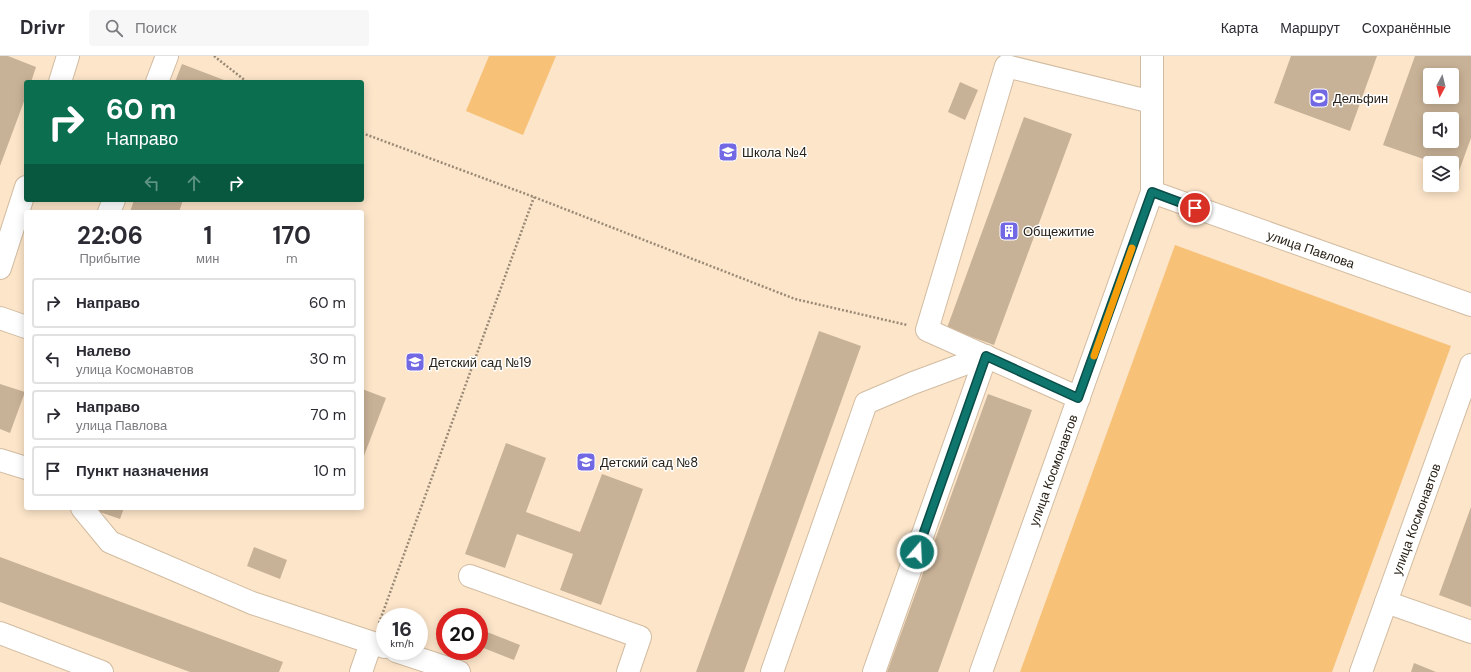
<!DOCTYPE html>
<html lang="ru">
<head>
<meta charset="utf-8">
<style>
  body { margin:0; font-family:"DM Sans",sans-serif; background:#f7f7f7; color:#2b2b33; height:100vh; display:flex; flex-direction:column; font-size:15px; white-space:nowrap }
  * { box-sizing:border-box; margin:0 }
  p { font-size:13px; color:#7c7c81 }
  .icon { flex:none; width:22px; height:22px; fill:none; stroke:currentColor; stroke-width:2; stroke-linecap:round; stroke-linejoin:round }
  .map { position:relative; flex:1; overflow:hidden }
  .drawer { position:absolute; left:24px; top:154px; width:340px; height:300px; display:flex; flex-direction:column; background:#fff; border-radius:4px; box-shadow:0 2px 10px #0003 }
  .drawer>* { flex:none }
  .hud { position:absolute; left:24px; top:24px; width:340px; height:122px; border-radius:4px; box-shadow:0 2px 10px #0003; background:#0b6e4f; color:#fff; overflow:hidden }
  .needle { width:26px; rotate:187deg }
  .controls { position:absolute; left:1423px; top:12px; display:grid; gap:8px }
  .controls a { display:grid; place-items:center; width:36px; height:36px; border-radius:4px; background:#fff; box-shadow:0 2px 10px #0003; font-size:20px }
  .speed { position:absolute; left:376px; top:552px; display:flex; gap:8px; font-size:20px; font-weight:700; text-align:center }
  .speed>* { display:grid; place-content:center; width:52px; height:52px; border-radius:50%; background:#fff; box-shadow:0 2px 10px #0003; line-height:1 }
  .speed small { font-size:10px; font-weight:400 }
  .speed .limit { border:6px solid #d22; background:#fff; color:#111 }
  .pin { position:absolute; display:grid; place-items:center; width:34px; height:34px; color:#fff; margin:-17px; border:2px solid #fff; border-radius:50%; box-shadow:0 1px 4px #0007 }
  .me { position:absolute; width:44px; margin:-22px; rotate:19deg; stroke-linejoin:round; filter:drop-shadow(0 0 3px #0008) }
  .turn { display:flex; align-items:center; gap:14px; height:84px; padding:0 16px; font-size:18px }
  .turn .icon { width:52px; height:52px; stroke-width:2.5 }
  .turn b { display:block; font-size:28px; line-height:34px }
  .lanes { display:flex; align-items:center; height:38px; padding:0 16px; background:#0003; justify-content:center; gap:20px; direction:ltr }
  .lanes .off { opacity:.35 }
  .eta { display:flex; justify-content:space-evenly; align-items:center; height:68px; text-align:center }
  .eta b { font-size:24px; font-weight:700; line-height:28px }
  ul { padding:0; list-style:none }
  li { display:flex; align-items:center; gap:12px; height:50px; margin:0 8px 6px; padding:0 8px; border:2px solid #e1e1e2; border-radius:4px }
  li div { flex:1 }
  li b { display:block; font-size:15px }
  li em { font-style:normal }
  header { display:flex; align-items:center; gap:24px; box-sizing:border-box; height:56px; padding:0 20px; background:#fff; border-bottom:1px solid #e1e1e2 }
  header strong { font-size:19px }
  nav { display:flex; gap:22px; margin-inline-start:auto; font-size:14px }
  .search { width:280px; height:36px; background:#f7f7f7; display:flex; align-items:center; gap:10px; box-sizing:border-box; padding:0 14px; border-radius:4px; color:#7c7c81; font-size:15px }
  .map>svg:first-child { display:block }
  .green { fill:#f8c178 }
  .building { fill:#c8b297; fill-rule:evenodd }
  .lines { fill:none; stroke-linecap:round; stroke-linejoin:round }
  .minor-casing { stroke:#d2bca1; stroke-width:24 }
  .path { stroke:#998975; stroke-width:2.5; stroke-dasharray:2 2; stroke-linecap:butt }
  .minor { stroke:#fff; stroke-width:22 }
  .route-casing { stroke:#0a4d48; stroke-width:10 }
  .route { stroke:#0f766e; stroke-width:7 }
  .slow { stroke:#f59e0b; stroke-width:7 }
  .labels { text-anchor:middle; stroke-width:3; stroke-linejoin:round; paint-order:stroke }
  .poi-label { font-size:13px; fill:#282016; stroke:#fff; text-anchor:start }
  .street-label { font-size:13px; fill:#282016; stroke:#fff }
</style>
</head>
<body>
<header>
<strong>Drivr</strong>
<div class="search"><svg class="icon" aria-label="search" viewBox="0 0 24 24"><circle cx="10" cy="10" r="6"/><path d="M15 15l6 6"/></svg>Поиск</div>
<nav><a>Карта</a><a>Маршрут</a><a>Сохранённые</a></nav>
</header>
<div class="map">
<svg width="1471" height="616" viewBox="0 0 1471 616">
  <rect width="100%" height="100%" fill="#fce5c9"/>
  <g class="green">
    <path d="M489,0H556L523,79L466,55Z"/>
    <path d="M1175,189L1451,290L1332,616H1020Z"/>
  </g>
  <g class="building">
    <path d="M0,0H8L36,11L31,26H26V40L0,110Z"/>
    <path d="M1291,0H1377L1350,75L1274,47Z"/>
    <path d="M1415,0H1471V82L1459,115L1452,113V107H1435L1383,89ZM1430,19H1452V41H1430ZM1430,63H1452V85H1430Z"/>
    <path d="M182,8L224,24L223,26H175Z"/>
    <path d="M960,26L978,34L965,64L948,56Z"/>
    <path d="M1024,61L1072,78L994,289L947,272Z"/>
    <path d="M134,144H183L179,156H130Z"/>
    <path d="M819,275L861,290L744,616H696Z"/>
    <path d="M0,328L25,336L10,377L0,373Z"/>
    <path d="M362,333L386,342L362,405Z"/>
    <path d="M988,338L1032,354L938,616H887Z"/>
    <path d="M506,387L546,402L526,456L580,476L602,418L643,433L601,549L560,534L573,498L517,478L505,512L465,498Z"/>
    <path d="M1471,451V551L1439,539Z"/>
    <path d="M95,452H124L120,463L94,454Z"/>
    <path d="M254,491L287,504L280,523L247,510Z"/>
    <path d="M0,501L283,606L279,616H190L0,546Z"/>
    <path d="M487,576L520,589L514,604L481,591Z"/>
    <path d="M1414,607L1436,616H1411Z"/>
  </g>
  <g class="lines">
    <defs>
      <g id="minor">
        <path d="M60,26L68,0"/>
        <path d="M157,26L167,0"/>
        <path d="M1152,136L1471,249"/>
        <path d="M109,156L114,144"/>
        <path d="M0,212L26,131"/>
        <path d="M0,262L26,271"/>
        <path d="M1079,342L927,274L1006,10L1152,46"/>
        <path d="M0,404L26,412"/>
        <path d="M82,452L110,486L252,547L385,591"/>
        <path d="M470,520L640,581L628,616"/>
        <path d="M1386,546L1471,576"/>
        <path d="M0,577L102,616"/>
        <path d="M396,595L459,616"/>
        <path d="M361,616L371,587"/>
        <path d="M772,616L866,347L913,327L986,300"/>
        <path d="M874,616L986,300"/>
        <path d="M981,616L1152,136V0"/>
        <path d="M1361,616L1471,309"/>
      </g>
    </defs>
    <use href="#minor" class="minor-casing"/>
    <g class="path">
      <path d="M214,0L247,26"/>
      <path d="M362,77L534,141L795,243L907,269"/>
      <path d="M379,567L534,141"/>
    </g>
    <use href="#minor" class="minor"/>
  </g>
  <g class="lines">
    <defs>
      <path id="route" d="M917,496L986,300L1078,342L1152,136L1195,152"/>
    </defs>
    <use href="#route" class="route-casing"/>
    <use href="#route" class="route"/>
    <path class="slow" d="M1094,300L1132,192"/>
  </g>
  <defs>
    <symbol id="stadium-square" viewBox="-11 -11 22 22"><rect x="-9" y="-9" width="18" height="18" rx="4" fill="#7368e3" stroke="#fff"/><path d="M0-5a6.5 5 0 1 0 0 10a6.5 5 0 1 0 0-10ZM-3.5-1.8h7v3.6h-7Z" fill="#fff"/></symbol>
    <symbol id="school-square" viewBox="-11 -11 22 22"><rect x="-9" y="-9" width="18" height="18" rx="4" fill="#7368e3" stroke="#fff"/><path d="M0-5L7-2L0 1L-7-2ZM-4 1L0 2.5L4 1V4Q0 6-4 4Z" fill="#fff"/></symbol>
    <symbol id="building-square" viewBox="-11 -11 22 22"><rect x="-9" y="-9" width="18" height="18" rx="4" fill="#7368e3" stroke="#fff"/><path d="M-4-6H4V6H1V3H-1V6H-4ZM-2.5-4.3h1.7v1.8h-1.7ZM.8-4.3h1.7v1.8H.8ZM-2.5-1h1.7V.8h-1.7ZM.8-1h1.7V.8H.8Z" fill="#fff"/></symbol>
  </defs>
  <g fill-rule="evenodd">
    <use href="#stadium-square" x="1308" y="31" width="22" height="22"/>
    <use href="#school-square" x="717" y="85" width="22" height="22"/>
    <use href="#building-square" x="998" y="164" width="22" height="22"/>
    <use href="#school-square" x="404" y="295" width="22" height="22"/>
    <use href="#school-square" x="575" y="395" width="22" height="22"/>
  </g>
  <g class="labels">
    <g class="poi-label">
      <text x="1333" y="47">Дельфин</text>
      <text x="742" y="101">Школа №4</text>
      <text x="1023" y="180">Общежитие</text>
      <text x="429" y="311">Детский сад №19</text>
      <text x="600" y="411">Детский сад №8</text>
    </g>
    <g class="street-label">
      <text transform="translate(1311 193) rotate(19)" y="5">улица Павлова</text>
      <text transform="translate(1053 414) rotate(-70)" y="5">улица Космонавтов</text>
      <text transform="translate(1416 463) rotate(-70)" y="5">улица Космонавтов</text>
    </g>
  </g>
</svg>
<div class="controls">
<a><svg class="needle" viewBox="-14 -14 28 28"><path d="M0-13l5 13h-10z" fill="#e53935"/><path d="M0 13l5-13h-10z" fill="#7c7c81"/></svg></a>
<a><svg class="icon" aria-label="sound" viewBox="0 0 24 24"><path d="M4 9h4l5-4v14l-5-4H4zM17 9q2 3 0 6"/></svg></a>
<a><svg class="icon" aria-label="layers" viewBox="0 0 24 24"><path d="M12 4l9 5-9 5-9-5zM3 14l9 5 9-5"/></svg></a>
</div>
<div class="speed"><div>16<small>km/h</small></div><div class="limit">20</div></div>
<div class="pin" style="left:1195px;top:152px;background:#d93025"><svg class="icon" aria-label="arrive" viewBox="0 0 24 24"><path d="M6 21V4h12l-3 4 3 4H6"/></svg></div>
<svg class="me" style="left:917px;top:496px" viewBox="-20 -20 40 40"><circle r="17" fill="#0f766e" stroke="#fff" stroke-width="3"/><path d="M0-11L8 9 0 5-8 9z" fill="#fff"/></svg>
<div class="hud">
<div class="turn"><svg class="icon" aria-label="right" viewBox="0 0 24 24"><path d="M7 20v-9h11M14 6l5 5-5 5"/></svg><div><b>60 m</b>Направо</div></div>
<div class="lanes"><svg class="icon off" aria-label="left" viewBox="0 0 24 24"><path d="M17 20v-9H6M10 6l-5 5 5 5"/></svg><svg class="icon off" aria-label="ahead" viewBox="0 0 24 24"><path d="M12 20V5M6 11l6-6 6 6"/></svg><svg class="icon" aria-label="right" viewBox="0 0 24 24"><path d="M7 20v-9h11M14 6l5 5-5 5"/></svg></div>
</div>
<section class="drawer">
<div class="eta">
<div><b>22:06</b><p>Прибытие</p></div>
<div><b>1</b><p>мин</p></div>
<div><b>170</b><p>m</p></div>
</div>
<ul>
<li><svg class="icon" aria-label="right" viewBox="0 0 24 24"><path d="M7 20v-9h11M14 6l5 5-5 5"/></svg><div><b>Направо</b></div><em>60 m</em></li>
<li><svg class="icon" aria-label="left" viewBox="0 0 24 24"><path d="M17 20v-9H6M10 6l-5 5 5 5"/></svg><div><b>Налево</b><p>улица Космонавтов</p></div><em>30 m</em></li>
<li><svg class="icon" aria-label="right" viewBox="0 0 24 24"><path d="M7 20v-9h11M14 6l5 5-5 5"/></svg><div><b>Направо</b><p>улица Павлова</p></div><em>70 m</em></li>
<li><svg class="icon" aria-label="arrive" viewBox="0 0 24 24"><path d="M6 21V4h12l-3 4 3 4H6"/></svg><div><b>Пункт назначения</b></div><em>10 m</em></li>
</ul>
</section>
</div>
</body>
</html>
